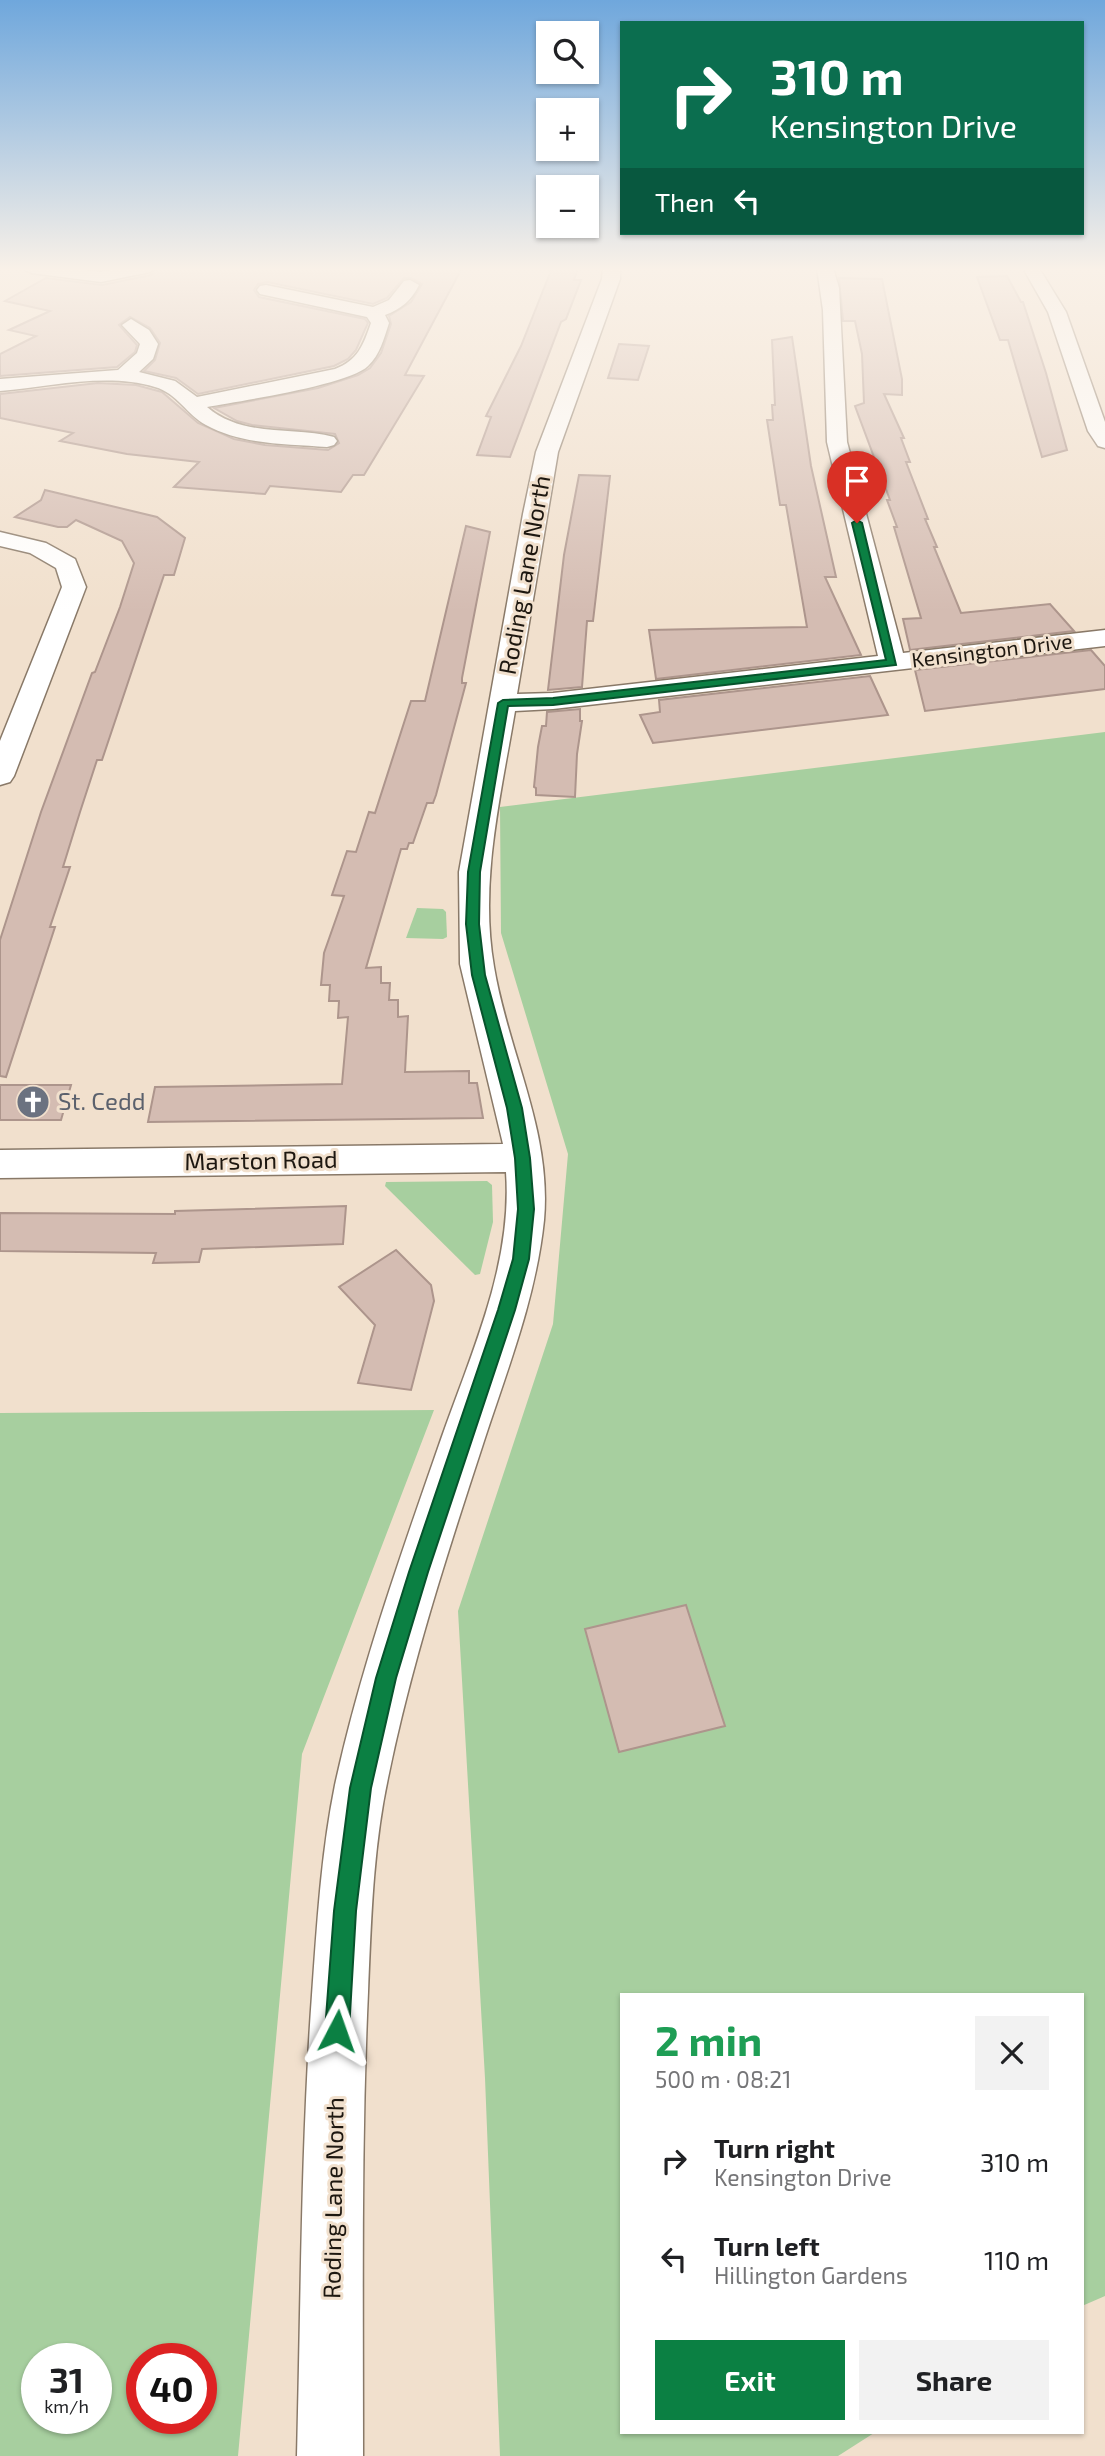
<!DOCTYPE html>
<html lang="en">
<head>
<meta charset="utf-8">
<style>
  body { margin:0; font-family:"Exo 2",sans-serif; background:#f2f2f2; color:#202124; height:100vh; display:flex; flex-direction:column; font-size:26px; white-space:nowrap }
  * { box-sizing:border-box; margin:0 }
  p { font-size:23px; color:#757577 }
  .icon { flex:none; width:38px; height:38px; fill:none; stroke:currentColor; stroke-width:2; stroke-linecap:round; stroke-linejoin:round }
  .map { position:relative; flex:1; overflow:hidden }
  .details { position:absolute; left:620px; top:1993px; width:464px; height:441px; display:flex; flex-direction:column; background:#fff; border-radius:0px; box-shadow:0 2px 5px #0004 }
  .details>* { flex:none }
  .top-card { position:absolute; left:620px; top:21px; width:464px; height:214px; border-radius:0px; box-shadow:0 2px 5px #0004; background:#0b6e4f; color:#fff; overflow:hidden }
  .fabs { position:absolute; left:536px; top:21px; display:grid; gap:14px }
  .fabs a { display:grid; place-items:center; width:63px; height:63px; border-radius:0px; background:#fff; box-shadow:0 2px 5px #0004; font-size:35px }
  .speed { position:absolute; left:21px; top:2343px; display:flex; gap:14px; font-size:35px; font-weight:700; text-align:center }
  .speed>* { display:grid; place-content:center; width:91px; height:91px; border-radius:50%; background:#fff; box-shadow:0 2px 5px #0004; line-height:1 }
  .speed small { font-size:18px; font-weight:400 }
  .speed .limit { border:10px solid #d22; background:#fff; color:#111 }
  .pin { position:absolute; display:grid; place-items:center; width:60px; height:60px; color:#fff; margin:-72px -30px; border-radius:50% 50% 50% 0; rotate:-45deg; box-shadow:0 0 7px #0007 }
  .pin .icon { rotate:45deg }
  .me { position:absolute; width:77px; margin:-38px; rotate:4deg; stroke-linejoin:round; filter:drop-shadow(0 0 5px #0008) }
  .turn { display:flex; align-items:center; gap:24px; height:147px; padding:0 35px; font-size:32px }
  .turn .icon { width:91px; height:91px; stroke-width:2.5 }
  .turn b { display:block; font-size:49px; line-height:60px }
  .then { display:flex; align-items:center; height:66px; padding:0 35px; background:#0003; gap:14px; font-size:26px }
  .round { display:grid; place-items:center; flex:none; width:74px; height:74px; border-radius:0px; background:#f2f2f2 }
  .headline { display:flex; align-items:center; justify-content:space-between; height:119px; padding:0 35px }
  h1 { font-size:42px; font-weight:700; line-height:52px; color:#1e9e55 }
  .action { display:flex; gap:14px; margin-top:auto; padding:14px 35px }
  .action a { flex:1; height:80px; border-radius:0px; background:#0b8043; color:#fff; font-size:28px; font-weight:700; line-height:80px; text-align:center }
  .action a+a { background:#f2f2f2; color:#202124 }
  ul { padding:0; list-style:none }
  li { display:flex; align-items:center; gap:21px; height:98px; padding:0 35px }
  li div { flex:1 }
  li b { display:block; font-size:26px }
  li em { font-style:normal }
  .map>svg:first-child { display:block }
  .green { fill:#a7cf9f; fill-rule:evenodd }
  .building { fill:#d4bcb2; stroke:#ad958c; stroke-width:2 }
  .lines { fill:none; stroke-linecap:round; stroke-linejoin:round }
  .minor-casing { stroke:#897968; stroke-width:3 }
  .minor { fill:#fff; fill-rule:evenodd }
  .route { fill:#0b8043; stroke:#07532c; stroke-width:2 }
  .labels { text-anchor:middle; stroke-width:6; stroke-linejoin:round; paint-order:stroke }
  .far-street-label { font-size:21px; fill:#1d1710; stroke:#f1e0cd }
  .street-label { font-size:24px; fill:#1d1710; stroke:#f1e0cd }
  .worship-label { font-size:24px; fill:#5b616d; stroke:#f1e0cd; text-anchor:start }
</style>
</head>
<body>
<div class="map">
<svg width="1105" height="2456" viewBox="0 0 1105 2456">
  <rect width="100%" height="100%" fill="#f1e0cd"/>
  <g class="green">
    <path d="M1105,732V2296L1082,2306V1995H621V2432L874,2433L838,2456H500L485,2078L458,1611L553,1324L568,1154L501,933L500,807Z"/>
    <path d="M417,908L443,909L446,912L447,937L443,939L406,938Z"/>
    <path d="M487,1181L492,1185L493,1222L480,1274L475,1275L385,1186L386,1182Z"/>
    <path d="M434,1410L302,1754L238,2456H0V1413ZM96,2359V2418H37V2359ZM201,2359V2418H142V2359Z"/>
  </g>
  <g class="building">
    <path d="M156,268H462L405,375L424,376L364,475H353L341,492L270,486L265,494L174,487L199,462L127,454L60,441L73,433L0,418V394L98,383L136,385L162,392L198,423L234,439L265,445L328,450L339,443L335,434L252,425L237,421L214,408L318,388L358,375L370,368L381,353L391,324L389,316L411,302L422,284L411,278H404L387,298L373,304L267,282L258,284L254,290L259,297L365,319L368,323L356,350L348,359L334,366L198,394L176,378L144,371L155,360L160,343L150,328L130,317L119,325L137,345L135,352L117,367L0,376V354L36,336L9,330L50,311L5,301L46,278L102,285L151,275Z"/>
    <path d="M552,268H578L574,280H581L566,319L561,322L510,457L477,455L491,417L486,416L521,346Z"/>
    <path d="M1007,276L1021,302H1023L1046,373L1067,450L1042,457L1008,340H1000L977,277Z"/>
    <path d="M839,278L882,279L902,379V395L884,394L904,438H901L910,462H906L928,519H925L937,547H934L961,613L1050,604L1074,631L910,650L903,619L921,618L894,527H897L887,500H890L855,406L864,403L862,354L855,321H843Z"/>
    <path d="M792,337L811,466L836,577H825L861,655L656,679L649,630L807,627L786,505H780L767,420H773L772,405H775L772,340Z"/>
    <path d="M619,344L649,346L638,380L608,378Z"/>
    <path d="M579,475L610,476L593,621H587L582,687L548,690L564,555Z"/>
    <path d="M45,490L157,517L185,538L174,575H164L102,760H97L80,812L63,867H70L50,927H55L6,1077L0,1076V940L41,812L92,673L95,672L120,607L134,563L122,541L76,520L67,527H58L15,517L41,500Z"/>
    <path d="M466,526L490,532L462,678V683H466L436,795L433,803H427L413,843H409L407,849H401L366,968L381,967V983H390L389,1000H398V1017L408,1016L405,1072L469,1071V1083H477L483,1118L148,1122L155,1087L342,1084L348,1017L338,1018L339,1001H329L330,985H321L324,953L344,896L332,895L347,851L356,852L369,812L375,813L411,701H425Z"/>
    <path d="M1091,650L1105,666V689L925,711L915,670Z"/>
    <path d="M870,676L888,715L653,743L640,715L660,712L659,700Z"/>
    <path d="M580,709V721H582L577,754L575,797L536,795V788L534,787L538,747L542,726H546L547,712Z"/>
    <path d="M0,1085H71L61,1120H0Z"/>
    <path d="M346,1206L343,1244L202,1249L199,1262L153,1263L156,1253L0,1251V1213L175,1214V1211Z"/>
    <path d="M396,1250L431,1285L434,1301L411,1390L358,1383L375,1325L339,1287Z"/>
    <path d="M686,1605L725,1726L619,1752L585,1629Z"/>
  </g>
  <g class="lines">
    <defs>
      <g id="minor">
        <path d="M22,268H69L101,272L121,268H153L150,272L101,282L31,273Z"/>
        <path d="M603,268H620V279L558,452L517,694L553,693L878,656L827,442L823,310L817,268H833L839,288L847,442L903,653L1105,630V646L553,709L515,711C501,795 479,882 494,967C508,1052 552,1131 544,1220C536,1298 507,1370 483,1444C447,1554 411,1665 388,1778C373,1848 371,1921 368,1992C361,2146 363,2301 363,2456H297C301,2302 301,2148 312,1995C317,1925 321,1854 335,1785C360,1670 400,1557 439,1445C469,1358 513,1266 506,1172L0,1178V1150L503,1144L460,964L459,872L523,514L536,452L602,279Z"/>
        <path d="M1023,268H1039L1066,312L1105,422V448L1098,446L1088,431L1048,312Z"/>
        <path d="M410,280L419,285C411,301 401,309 385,315L389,323C384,338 380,355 368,366C349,385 239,401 207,407C243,438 292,426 334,437L337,441L334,445L327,447C287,444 242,445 206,425C187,415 177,393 155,387C106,372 50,387 0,391V379L118,370L137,353L140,344L122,325L131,319L149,330L158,344L153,359L139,372L175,381L197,397L335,369C358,360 363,346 371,323L367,317L260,294L257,290L260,286L266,285L373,307L389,300L404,281Z"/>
        <path d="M0,532L46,543L75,559L86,587L14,776L10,782L0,785V741L62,587L56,568L30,553L0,546Z"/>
      </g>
    </defs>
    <use href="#minor" class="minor-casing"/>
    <use href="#minor" class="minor"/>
  </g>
  <linearGradient id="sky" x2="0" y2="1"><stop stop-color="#6fa7dc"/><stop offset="0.44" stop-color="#f9f1e8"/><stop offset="1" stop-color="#f9f1e8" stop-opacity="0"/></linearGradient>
  <rect width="1105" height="612" fill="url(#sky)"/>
  <path class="route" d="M857,520L862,523L896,665L553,705L508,706L480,872L479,924L485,975L522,1108L530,1158L534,1209L529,1259L515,1310L428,1572L396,1678L371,1788L356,1911L349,2031L345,2039L337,2043L329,2039L325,2031L334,1911L350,1788L376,1678L409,1572L498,1310L513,1259L518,1209L515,1158L507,1108L472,975L466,924L468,872L498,703L503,700L553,698L886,660L852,523Z"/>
  <defs>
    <symbol id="church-disc" viewBox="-11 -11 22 22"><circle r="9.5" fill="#6b7280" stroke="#f1e0cd"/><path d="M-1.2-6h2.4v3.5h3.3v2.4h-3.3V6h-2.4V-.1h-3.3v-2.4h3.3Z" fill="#fff"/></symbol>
  </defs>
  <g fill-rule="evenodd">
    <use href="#church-disc" x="14" y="1083" width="38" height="38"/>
  </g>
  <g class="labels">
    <g class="far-street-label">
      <text transform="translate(992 651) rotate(-7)" y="7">Kensington Drive</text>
    </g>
    <g class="street-label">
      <text transform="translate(525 575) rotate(-80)" y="8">Roding Lane North</text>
      <text transform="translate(261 1161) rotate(-1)" y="8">Marston Road</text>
      <text transform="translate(334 2198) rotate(-89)" y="8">Roding Lane North</text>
    </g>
    <g class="worship-label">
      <text x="58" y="1110">St. Cedd</text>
    </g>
  </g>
</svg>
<div class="fabs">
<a><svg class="icon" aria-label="search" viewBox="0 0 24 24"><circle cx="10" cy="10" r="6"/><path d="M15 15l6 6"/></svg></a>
<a>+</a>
<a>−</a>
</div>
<div class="speed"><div>31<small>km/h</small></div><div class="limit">40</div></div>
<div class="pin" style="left:857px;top:523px;background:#d93025"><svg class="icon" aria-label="arrive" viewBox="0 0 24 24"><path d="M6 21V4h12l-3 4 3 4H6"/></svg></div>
<svg class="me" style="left:337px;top:2031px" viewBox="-20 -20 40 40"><path d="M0-17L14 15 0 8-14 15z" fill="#0b8043" stroke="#fff" stroke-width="4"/></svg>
<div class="top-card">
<div class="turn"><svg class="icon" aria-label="right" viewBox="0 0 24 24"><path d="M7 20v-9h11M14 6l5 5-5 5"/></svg><div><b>310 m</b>Kensington Drive</div></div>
<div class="then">Then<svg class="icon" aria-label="left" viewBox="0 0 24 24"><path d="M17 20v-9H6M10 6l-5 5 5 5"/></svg></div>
</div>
<section class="details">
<div class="headline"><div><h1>2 min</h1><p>500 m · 08:21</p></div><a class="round"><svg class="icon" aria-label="close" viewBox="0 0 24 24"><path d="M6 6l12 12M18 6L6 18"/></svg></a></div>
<ul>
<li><svg class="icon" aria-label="right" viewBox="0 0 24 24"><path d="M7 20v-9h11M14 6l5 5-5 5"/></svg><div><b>Turn right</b><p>Kensington Drive</p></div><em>310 m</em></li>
<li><svg class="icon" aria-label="left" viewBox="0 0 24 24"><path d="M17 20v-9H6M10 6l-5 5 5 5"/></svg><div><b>Turn left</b><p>Hillington Gardens</p></div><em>110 m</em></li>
</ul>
<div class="action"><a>Exit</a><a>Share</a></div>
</section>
</div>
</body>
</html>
